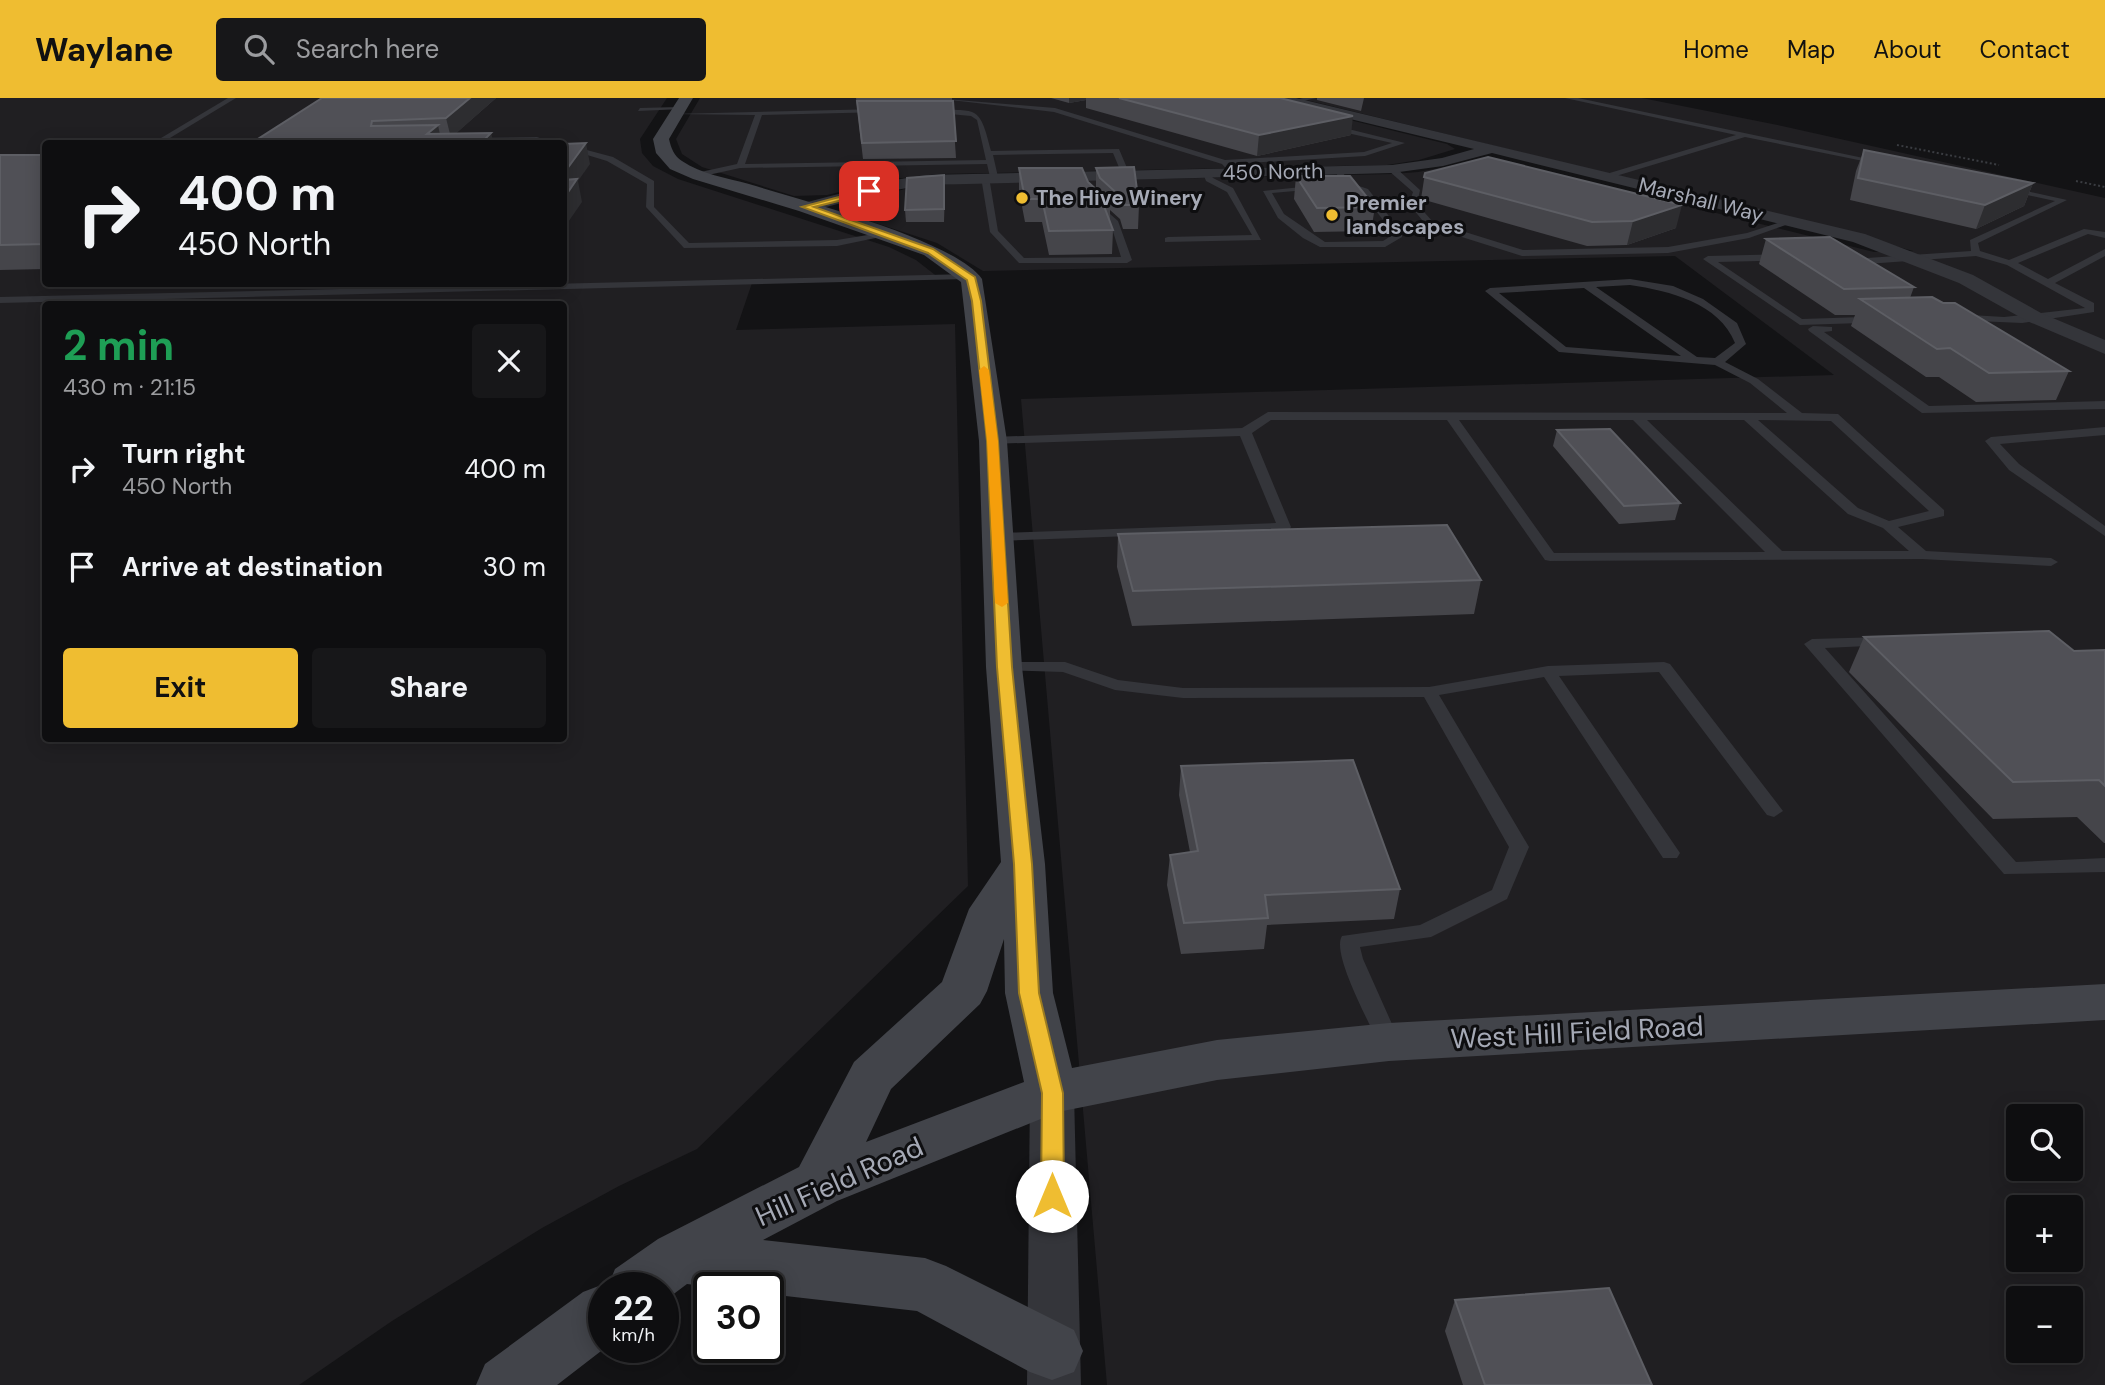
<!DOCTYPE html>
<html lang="en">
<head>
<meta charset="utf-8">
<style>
  body { margin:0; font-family:"DM Sans",sans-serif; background:#171719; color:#f1f3f6; height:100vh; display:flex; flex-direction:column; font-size:26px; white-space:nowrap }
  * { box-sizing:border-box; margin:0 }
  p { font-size:23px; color:#9b9c9f }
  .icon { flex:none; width:38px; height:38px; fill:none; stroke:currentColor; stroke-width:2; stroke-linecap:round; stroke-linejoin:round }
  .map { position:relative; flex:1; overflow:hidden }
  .side { position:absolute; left:42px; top:203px; width:525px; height:441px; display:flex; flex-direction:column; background:#0e0e10; border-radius:7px; box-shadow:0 4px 18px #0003,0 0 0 2px #2e2e30 }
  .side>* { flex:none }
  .guide { position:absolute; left:42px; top:42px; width:525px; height:147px; border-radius:7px; box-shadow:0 4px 18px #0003,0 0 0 2px #2e2e30; background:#0e0e10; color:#f1f3f6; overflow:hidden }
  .controls { position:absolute; left:2006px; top:1006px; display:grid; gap:14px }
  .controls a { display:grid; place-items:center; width:77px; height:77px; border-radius:7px; background:#0e0e10; box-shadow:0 4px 18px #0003,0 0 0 2px #2e2e30; font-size:35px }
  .speed { position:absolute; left:588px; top:1174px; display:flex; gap:14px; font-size:35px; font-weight:700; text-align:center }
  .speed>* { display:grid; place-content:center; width:91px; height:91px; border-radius:50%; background:#0e0e10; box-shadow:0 4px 18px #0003,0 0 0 2px #2e2e30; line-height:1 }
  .speed small { font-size:18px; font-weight:400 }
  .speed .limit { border:4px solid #111; border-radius:10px; background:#fff; color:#111 }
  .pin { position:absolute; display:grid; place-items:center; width:60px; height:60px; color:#fff; margin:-30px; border-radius:14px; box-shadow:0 4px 10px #0006 }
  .me { position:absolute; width:77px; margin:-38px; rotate:0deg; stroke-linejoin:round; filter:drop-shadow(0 0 5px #0008) }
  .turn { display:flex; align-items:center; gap:24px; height:147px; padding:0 21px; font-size:32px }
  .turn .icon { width:91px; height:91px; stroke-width:2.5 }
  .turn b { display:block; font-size:49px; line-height:60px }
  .round { display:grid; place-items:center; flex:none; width:74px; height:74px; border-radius:7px; background:#171719 }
  .summary { display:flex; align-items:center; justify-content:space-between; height:119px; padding:0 21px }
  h1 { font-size:42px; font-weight:700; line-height:52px; color:#1e9e55 }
  .button { display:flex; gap:14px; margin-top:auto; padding:14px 21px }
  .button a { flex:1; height:80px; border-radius:7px; background:#efbd31; color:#111; font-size:28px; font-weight:700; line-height:80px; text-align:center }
  .button a+a { background:#171719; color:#f1f3f6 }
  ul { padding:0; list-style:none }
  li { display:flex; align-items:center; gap:21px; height:98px; padding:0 21px }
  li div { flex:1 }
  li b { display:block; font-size:26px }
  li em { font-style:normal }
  header { display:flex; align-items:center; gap:42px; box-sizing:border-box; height:98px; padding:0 35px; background:#efbd31; color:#111 }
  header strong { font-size:33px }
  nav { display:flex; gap:38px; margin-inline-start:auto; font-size:24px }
  .search { width:490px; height:63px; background:#171719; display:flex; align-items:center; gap:18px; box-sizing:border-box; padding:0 24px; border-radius:7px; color:#9b9c9f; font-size:26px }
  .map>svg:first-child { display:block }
  .built { fill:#201f22; fill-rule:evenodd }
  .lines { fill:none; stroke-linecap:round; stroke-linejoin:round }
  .path { stroke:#3a3c41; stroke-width:2; stroke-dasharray:2 2.5; stroke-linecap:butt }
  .lane { fill:#34353a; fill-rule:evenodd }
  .street { fill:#34353a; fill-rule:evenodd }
  .secondary { fill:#42444a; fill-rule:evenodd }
  .wall { fill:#45454a }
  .shaded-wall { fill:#2d2d30 }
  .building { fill:#505056; stroke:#5d5e64; stroke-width:2 }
  .route { fill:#efbd31; stroke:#9b7b20; stroke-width:2 }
  .slow { fill:#f59e0b }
  .poi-dot { fill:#efbd31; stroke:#0e0e10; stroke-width:2.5 }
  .labels { text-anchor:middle; stroke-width:6; stroke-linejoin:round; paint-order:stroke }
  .far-street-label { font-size:21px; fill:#a5a9b5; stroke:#0e0e10 }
  .far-poi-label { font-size:21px; font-weight:bold; fill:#a5a9b5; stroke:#0e0e10; text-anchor:start }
  .near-street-label { font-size:28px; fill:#a5a9b5; stroke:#0e0e10 }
</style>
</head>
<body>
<header>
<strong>Waylane</strong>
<div class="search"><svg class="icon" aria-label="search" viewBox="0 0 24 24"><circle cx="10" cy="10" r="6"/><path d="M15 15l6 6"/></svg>Search here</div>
<nav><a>Home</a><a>Map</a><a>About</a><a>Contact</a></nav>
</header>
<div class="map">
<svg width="2105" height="1287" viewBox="0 0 2105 1287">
  <rect width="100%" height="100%" fill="#131315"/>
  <g class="built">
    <path d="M0,0H667L640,41L642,55L653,68L678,81L889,149L916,162L939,180L752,185L736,232L955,226L968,788L697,1051L619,1088L542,1130L392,1223L299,1287H0ZM46,46H564V186H46ZM46,206H564V640H46Z"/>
    <path d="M700,0H1261L1447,46L1455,51L1419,62L1387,67L938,76L894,81L827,97L794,98L702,69L682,56L676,41Z"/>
    <path d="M1298,0H1642L1782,28L2105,100V1287H1107L1021,301L1834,277L1675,158L983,173L937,145L845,115L841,110L849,105L913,89L966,85L1393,76L1418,74L1493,60L1874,154L1913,153L1827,129ZM2018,1018H2070V1071H2018ZM2018,1110H2070V1162H2018ZM2018,1200H2070V1253H2018Z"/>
  </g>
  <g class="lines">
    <g class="path">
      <path d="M1897,47L1999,67"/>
      <path d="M2076,83L2105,89"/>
    </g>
    <g class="lane">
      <path d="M228,0H236L160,46H151Z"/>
      <path d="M933,0L1055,10L1225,62L1364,54L1392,45L1325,30L1328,26L1405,45L1365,58L1230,66L1233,72L1229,74L1222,66L1054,14Z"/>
      <path d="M1303,0H1316L1282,8L1279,6Z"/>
      <path d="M1565,0H1578L1887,65L1883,67L1745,39L1606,81L1603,77L1736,37Z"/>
      <path d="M640,10L679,9L682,11L638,13Z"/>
      <path d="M881,11L883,14L762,17L745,66L986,62L977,22L971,18L928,14L930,11C977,14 979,4 991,53L1119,51L1130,77L1123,79L1113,55L993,57L998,79L994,81L990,79L987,66L740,70L699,79L696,75L737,66L755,17L672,16Z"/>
      <path d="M537,39L556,46L465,42L469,40Z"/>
      <path d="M564,46L613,59L654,83V109L689,145L837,142L886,134L890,137L837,148L684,150L646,109L647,86L607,63L564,50Z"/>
      <path d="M1389,69H1395L1420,92L1417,106L1433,124L1523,152L1668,149L1747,135L1790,121L1794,124L1749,140L1668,155L1522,158L1427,128L1409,106L1413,94L1389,73Z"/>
      <path d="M1333,71H1339L1353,86L1368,91L1402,135V139L1385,149H1320L1303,140L1278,120L1263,93L1321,87L1318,91L1272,95L1284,116L1325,144L1383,143L1394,136L1362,95L1347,90Z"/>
      <path d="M1207,73L1213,80L1233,90L1261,142L1165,144V140L1168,139L1252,137L1227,94L1206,83L1203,75Z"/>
      <path d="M985,77L989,79L998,133L1024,160L1121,159L1110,124L1090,106L1093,101L1118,123L1132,162L1127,165H1019L990,134L981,79Z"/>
      <path d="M2004,88L2067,102L1978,145L1980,153L2009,162L2084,131L2105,134V140L2088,136L2018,165L2048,181L2105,151V158L2055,185L2094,205V214L2022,225L1954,222L1800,227L1703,161L1708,158L1834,155L1867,160L1971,153L1970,142L2055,103L2004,92ZM1976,158L2007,167L2085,210L2004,219L1954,216L1802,221L1718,164L1834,161L1867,166Z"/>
      <path d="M969,176V180L966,181L0,205V199Z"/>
      <path d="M1630,181L1673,188L1703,201L1737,225L1746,246L1725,264L1758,281L1802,315L1838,316L1944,412V418L1898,429L1926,453L2051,460L2058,464L2051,468L1922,461L1550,463L1545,462L1447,322H1271L1252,335L1291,429L1289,432L999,443L992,439L999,435L1276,425L1240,338L989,346L987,343L993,339L1242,330L1268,314L1787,315L1750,285L1715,267L1559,254L1485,193L1490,190ZM1630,187C1670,193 1719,205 1735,245L1715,260L1697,259L1596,189ZM1584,190L1681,258L1566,249L1499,195ZM1459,322H1633L1765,454L1554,455ZM1647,322H1744L1848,416L1883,430L1909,453H1782ZM1758,322L1831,323L1929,413L1889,423L1858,410Z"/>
      <path d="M1813,228L1832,229V233L1824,234L1929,308L2105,303V311L1922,315L1809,233L1808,231Z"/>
      <path d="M2105,329V337L2000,346L2019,366L2105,428V438L2009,372L1985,343L1991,339Z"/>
      <path d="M1883,539L1889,541L1891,544L1889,547L1825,550L2016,764L2105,760V774L2004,776L1804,546L1812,541Z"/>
      <path d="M1004,564H1065L1118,582L1183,590L1429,589L1548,568L1664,564L1670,566L1783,713L1774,719L1767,717L1659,574L1559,578L1680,755L1677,760H1663L1544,579L1439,597L1529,749L1507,801L1431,839L1360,849L1363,861L1400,944L1397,950L1389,953L1381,950L1378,944C1369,924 1331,855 1342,838L1420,827L1492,792L1509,749L1424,599L1183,600L1115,592L1063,574L998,572L996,569Z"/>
    </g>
    <g class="street">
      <path d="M1274,0H1296L1865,136L1973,177L2041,215L2105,242V256L2027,223L1959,185L1853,144L1492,55L1443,68L1392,75L926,87L889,93L806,114L798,109L800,106L888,83L926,77L1392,67L1442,60L1474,51L1276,3Z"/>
      <path d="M1052,977L1068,982L1074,995L1081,1287H1027L1030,995L1036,982Z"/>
    </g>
    <path class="secondary" d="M679,0H693L669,41C671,50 674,58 682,63C701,76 727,80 749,86C798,101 955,142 982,181L1007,343L1022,569L1045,766L1053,895L1072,970L1217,942L1389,925L2105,886V922L1389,963L1217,982L1058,1014L837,1103L763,1142L925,1160L946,1168L1074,1232L1083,1253L1074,1274L1052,1282L1030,1274L917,1213L768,1196V1190H721L687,1186L663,1204V1190H604L605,1250L557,1287H476L485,1266L583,1194L604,1186L608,1188L615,1171L658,1141L799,1069L854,964L942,884L969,811L1001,764L986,569L979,343L961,184L924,157L799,113L693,81L670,71L656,55L653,41ZM1004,841L1005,895L1024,984L866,1044L891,991L980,906L987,893Z"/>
  </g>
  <g class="wall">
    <path d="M322,0H496L456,35L250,46Z"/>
    <path d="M856,0H952L956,60L863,61Z"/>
    <path d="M1051,0H1280L1351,37L1257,58L1086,10V2L1069,5Z"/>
    <path d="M1317,0H1364L1361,13L1317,2Z"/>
    <path d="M1864,52L2033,85L2024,108L1976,131L1850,102L1856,73Z"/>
    <path d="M0,57H46V171L0,172Z"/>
    <path d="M1019,70L1088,84L1096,91V70L1139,107L1138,131H1123L1120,121L1110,112V124L1113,132L1112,156L1049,157L1042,124H1025L1019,93Z"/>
    <path d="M1425,75L1676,130L1627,147L1587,148L1421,101Z"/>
    <path d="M1296,78L1375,109L1371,133L1314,134L1294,101Z"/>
    <path d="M945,89L944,124H906L905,112Z"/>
    <path d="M1766,141L1914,189L1910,200L2069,273L2056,302L1976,304L1939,279H1926L1851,228L1855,217H1835L1759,166Z"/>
    <path d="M1557,332L1680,405L1675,422L1619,426L1553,348Z"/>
    <path d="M1118,436L1481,482L1474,516L1132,528L1117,469Z"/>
    <path d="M1864,539L2074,553L2105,552V745H2104L2077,719L1993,721L1849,574Z"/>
    <path d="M1181,668L1400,791L1394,821L1267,827L1264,851L1181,856L1167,787L1170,757L1190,754L1179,697Z"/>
    <path d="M1455,1202L1652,1287H1463L1445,1233Z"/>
  </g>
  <g class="shaded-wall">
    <path d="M470,0H496L451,40L446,20Z"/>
    <path d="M1069,0H1086V2L1069,5Z"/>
    <path d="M1353,18L1351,37L1257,58L1259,37Z"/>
    <path d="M438,27L442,46L427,36Z"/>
    <path d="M491,35L494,46H480Z"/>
    <path d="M586,45L590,66L578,83L582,104L564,130V75Z"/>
    <path d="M2033,85L2024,108L1976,131L1985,107Z"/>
    <path d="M1682,107L1676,130L1627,147L1633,123Z"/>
  </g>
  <g class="building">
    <path d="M322,0H470L446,20L372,23L371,28L438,27L427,36L491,35L480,46H250Z"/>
    <path d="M1119,0H1280L1353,18L1259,37Z"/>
    <path d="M857,3H953L956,43L862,45Z"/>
    <path d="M586,45L564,75V46Z"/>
    <path d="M1864,52L2033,85L1985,107L1858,80Z"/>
    <path d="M0,57H46V146L0,147Z"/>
    <path d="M1488,59L1682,107L1633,123L1592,124L1424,79L1425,75Z"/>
    <path d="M1134,69L1139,107H1124L1120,98L1100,80L1096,70Z"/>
    <path d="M1019,70H1082L1088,84L1108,102L1110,107L1104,108L1113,132L1049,133L1042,101H1025Z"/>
    <path d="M944,77V111L905,112L907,80Z"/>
    <path d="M1296,78H1350L1375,109L1317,110Z"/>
    <path d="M577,81L564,100V82Z"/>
    <path d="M1830,139L1914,189L1844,191L1766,141Z"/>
    <path d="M1932,199L1943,205H1955L2069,273L1989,275L1950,250L1937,251L1860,201Z"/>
    <path d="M1610,331L1680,405L1624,408L1557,332Z"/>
    <path d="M1447,427L1481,482L1133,493L1118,436Z"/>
    <path d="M2049,533L2074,553L2105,552V688L2099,682L2013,684L1864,539Z"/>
    <path d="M1353,662L1400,791L1265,797L1268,820L1184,825L1170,757L1198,753L1181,668Z"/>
    <path d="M1609,1190L1652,1287H1485L1455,1202Z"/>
  </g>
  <path class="route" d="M869,91L871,95L814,109L933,151L975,179L981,203L998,343L1012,569L1032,766L1039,895L1063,995L1064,1098L1060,1105L1052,1108L1044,1105L1041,1098L1042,995L1019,895L1014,766L997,569L987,343L972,203L967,182L928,155L802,109Z"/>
  <path class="slow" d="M984,268L989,272L998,343L1008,505L1002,509L995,505L987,343L979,272Z"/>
  <g class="poi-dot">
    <circle cx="1022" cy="100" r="7"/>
    <circle cx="1332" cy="117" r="7"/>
  </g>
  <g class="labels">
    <g class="far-street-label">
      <text transform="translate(1273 74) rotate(-1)" y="7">450 North</text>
      <text transform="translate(1701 102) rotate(14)" y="7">Marshall Way</text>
    </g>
    <g class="far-poi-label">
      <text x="1036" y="107">The Hive Winery</text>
      <text x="1346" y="112">Premier<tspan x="1346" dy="24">landscapes</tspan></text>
    </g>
    <g class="near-street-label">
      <text transform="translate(1577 934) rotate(-3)" y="10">West Hill Field Road</text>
      <text transform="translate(839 1083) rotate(-24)" y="10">Hill Field Road</text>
    </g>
  </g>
</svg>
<div class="controls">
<a><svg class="icon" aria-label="search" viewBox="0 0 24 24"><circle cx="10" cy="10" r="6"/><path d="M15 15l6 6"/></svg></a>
<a>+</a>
<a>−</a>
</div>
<div class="speed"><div>22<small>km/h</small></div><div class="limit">30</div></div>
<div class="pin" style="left:869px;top:93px;background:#d93025"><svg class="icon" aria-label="arrive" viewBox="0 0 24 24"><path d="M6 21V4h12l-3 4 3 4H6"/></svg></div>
<svg class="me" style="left:1052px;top:1098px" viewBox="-20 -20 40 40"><circle r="19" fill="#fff"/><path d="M0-13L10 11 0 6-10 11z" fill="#efbd31"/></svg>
<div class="guide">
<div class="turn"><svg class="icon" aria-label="right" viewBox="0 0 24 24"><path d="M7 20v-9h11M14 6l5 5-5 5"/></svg><div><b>400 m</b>450 North</div></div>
</div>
<section class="side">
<div class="summary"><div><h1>2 min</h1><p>430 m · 21:15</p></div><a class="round"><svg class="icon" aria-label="close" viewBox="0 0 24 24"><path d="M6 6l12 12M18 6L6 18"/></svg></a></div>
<ul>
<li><svg class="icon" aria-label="right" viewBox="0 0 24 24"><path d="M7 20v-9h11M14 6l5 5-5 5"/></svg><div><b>Turn right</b><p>450 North</p></div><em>400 m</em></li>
<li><svg class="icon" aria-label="arrive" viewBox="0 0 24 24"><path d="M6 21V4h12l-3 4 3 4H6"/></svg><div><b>Arrive at destination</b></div><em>30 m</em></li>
</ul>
<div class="button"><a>Exit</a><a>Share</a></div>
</section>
</div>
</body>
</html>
